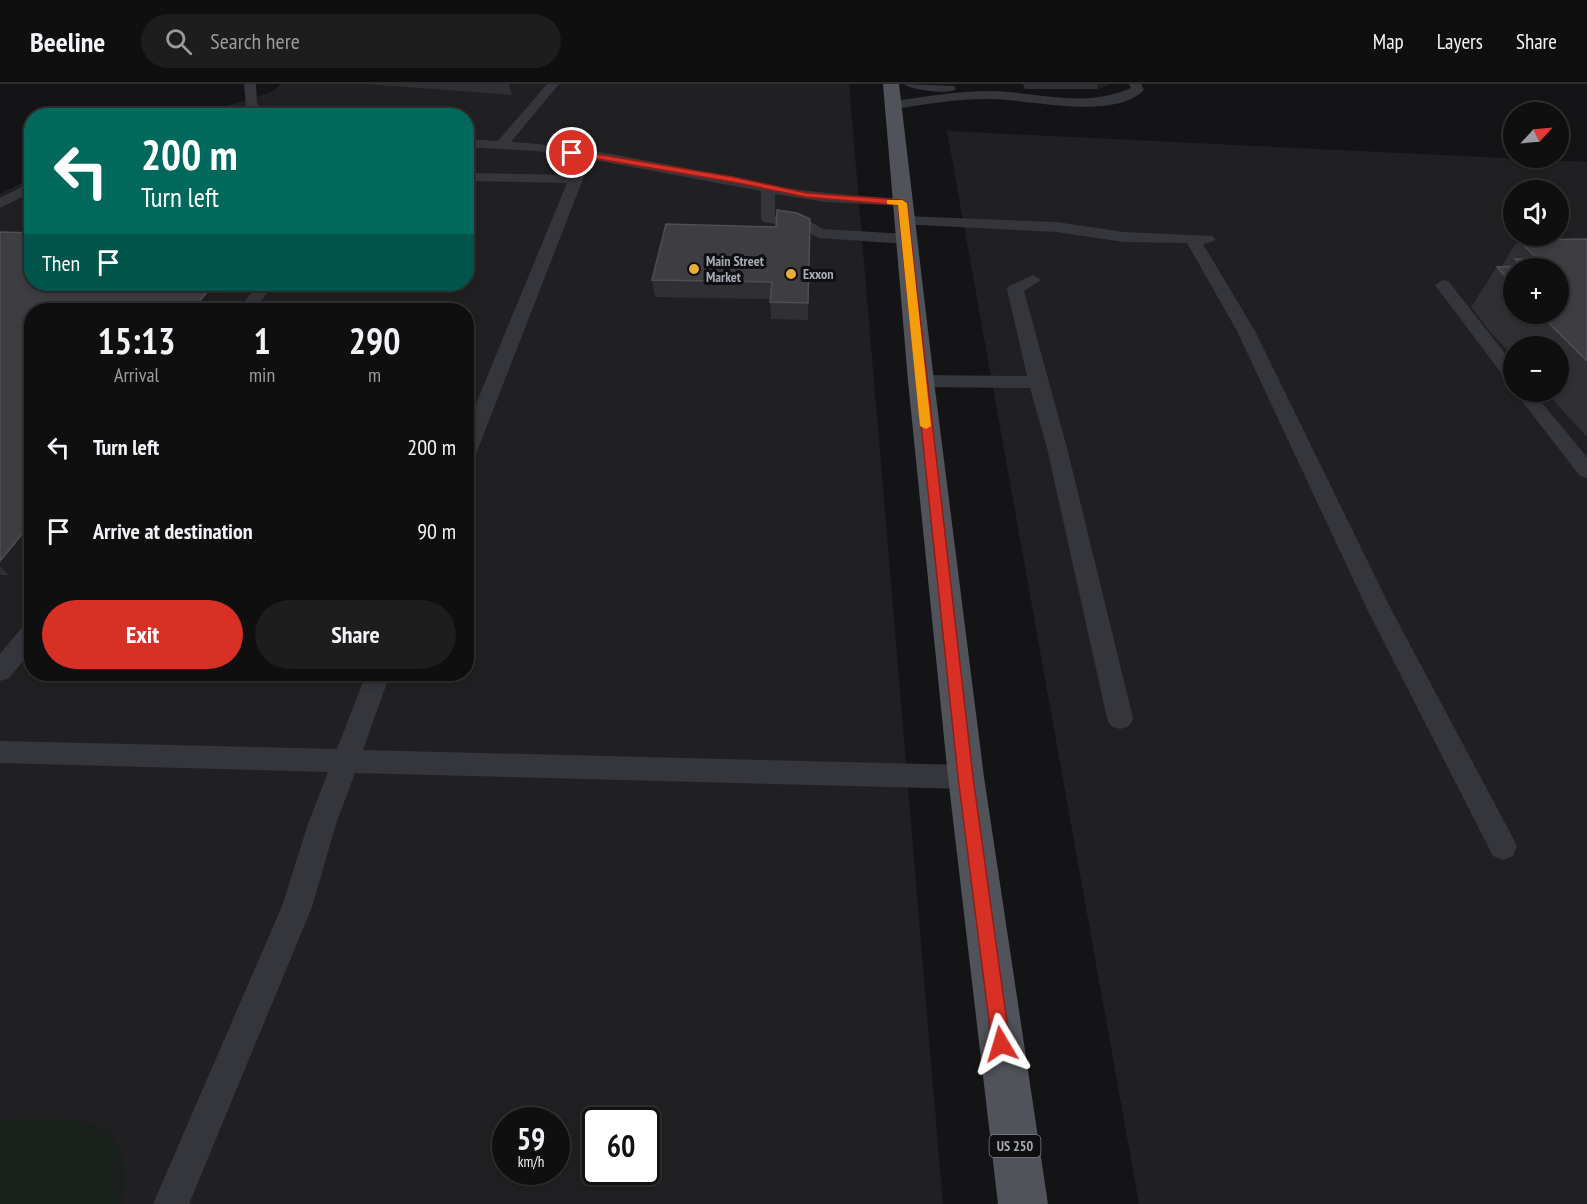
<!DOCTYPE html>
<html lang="en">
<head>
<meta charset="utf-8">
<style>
  body { margin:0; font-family:"PT Sans Narrow",sans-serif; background:#1d1d1e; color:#f1f3f6; height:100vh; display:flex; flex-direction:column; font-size:22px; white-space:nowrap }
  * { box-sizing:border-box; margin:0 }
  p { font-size:20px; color:#9b9c9f }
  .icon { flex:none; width:33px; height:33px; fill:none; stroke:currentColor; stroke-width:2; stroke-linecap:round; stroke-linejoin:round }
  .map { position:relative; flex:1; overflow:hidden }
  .details { position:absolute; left:24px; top:219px; width:450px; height:378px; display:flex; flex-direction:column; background:#0f0f10; border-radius:24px; box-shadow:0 3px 9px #0003,0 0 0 2px #2f2f30 }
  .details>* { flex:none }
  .top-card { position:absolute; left:24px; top:24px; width:450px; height:183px; border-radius:24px; box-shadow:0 3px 9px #0003,0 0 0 2px #2f2f30; background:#00695c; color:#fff; overflow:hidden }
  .needle { width:39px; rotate:64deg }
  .buttons { position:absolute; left:1503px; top:18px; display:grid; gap:12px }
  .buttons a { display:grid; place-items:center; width:66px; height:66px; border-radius:50%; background:#0f0f10; box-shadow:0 3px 9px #0003,0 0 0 2px #2f2f30; font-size:30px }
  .speed { position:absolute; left:492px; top:1023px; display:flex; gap:12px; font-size:30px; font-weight:700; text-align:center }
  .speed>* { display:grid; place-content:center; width:78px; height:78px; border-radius:50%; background:#0f0f10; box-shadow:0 3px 9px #0003,0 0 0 2px #2f2f30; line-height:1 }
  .speed small { font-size:15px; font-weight:400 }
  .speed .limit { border:3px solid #111; border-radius:9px; background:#fff; color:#111 }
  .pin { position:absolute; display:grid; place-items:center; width:51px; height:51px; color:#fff; margin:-26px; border:3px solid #fff; border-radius:50%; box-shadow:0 2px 6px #0007 }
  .me { position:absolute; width:66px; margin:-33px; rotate:353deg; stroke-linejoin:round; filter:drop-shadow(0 0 4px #0008) }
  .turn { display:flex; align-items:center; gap:21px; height:126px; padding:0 18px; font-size:27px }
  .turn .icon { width:78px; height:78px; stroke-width:2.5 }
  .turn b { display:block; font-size:42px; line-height:51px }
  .then { display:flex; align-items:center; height:57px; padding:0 18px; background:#0003; gap:12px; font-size:22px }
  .eta { display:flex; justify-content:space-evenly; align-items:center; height:102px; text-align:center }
  .eta b { font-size:36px; font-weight:600; line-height:42px }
  .primary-button { display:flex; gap:12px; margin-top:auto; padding:12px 18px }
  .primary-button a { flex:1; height:69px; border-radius:36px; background:#d93025; color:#fff; font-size:24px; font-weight:600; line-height:69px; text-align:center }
  .primary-button a+a { background:#1d1d1e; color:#f1f3f6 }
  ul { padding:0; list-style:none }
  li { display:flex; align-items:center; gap:18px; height:84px; padding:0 18px }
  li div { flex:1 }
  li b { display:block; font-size:22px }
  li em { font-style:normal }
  header { display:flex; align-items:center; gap:36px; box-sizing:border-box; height:84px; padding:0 30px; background:#0f0f10; border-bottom:2px solid #2f2f30 }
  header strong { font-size:28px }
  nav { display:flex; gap:33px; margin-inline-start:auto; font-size:21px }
  .search { width:420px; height:54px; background:#1d1d1e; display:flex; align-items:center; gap:15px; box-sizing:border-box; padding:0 21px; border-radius:33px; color:#9b9c9f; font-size:22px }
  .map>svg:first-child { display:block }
  .built { fill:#202023; fill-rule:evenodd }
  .green { fill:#1a201b }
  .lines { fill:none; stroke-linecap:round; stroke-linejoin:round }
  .service { fill:#35363b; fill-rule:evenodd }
  .primary { fill:#51535a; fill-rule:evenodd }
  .wall { fill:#303034; fill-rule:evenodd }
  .shaded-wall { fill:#1f1f22 }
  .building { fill:#3d3d42; stroke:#4d4f54; stroke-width:1.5 }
  .route { fill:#d93025; stroke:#8d1f18; stroke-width:1.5 }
  .slow { fill:#f59e0b }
  .poi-dot { fill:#eaad38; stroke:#0f0f11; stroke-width:2 }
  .labels { text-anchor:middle; stroke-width:6; stroke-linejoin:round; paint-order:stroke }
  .far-poi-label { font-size:14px; font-weight:bold; fill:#a6abb6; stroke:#0f0f11; text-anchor:start }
  .shield { fill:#0f0f11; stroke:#797c84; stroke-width:1.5 }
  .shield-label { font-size:14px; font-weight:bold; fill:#a6abb6 }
</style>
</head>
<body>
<header>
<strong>Beeline</strong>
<div class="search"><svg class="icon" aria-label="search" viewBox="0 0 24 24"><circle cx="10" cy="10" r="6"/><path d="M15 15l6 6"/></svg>Search here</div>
<nav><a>Map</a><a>Layers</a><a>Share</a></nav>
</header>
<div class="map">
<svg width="1587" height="1120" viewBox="0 0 1587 1120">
  <rect width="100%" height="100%" fill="#141416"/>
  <g class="built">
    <path d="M281,0H849L943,1120H0V110L31,94L32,200H466V32L197,31L272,8ZM32,226H466V590H32ZM506,1036H556V1088H506ZM596,1036H646V1088H596Z"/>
    <path d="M947,47L1587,78V1120H1139ZM1514,106H1558V152H1514ZM1514,184H1558V230H1514ZM1514,262H1558V308H1514Z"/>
  </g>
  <path class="green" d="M0,1036C72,1037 138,1019 122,1120H0Z"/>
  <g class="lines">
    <g class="service">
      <path d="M244,0H256L257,19L266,32H253L251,28L236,32H214L246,21Z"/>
      <path d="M547,0H559L511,58C605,63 696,89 788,104C826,110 864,112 902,115L907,116L909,119L907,122L825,118L775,110V131L807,136L823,145L906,150L914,155L906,160L819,154L798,143L763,138L761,135V107L594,76L583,95L476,370L473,375L466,376V344L567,99L466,97V89L572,91L581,74L536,67L466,63V55L498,57Z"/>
      <path d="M904,0L954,2L956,5C949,11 911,6 904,0Z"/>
      <path d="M1129,0H1141L1144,6C1112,38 1027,14 985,15C954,15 924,21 893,25L887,21L893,17C925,13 957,7 990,7C1040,8 1082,25 1131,4Z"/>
      <path d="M32,98V108L0,124V114Z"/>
      <path d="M904,132L1056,138L1124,148L1212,152L1215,155L1212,158L1203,160L1255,247L1392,527L1513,754L1517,763L1513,772L1503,776L1493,772L1368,527L1237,247L1187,159L1124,158L1056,148L899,140L896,137Z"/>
      <path d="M1033,191L1041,196L1024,207L1067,364L1133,634L1129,642L1120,645L1111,642L1107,634L1047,364L1030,304L921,303L914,301L912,297L914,293L921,291L1027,292L1007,205L1009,202Z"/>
      <path d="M1443,196L1449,198L1514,281V299L1508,298L1435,201Z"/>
      <path d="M258,200H274L254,226H238Z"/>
      <path d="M1515,308H1533L1587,373V394L1580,392Z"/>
      <path d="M32,539V566L9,594L0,597V570L24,541Z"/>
      <path d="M366,590H390L363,666L966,681L975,685L979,693L975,701L966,705L355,689L336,740L312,823L189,1120H153L282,822L308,740L328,688L0,679V657L337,665Z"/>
    </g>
    <path class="primary" d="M883,0H899L934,297L984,693L1048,1120H998L948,693L908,297Z"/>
  </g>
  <g class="wall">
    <path d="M366,0H522L512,11Z"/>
    <path d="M1023,0H1111L1097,5H1025Z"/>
    <path d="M810,135L808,236L771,235L770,215L655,213L652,196L776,143Z"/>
    <path d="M0,148L229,200L208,226H32V463L9,491H0Z"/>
    <path d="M1587,155V353L1546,308H1558V262H1514V273L1491,249L1471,223L1497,183H1501L1518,156ZM1514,184L1558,230H1514Z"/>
  </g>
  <g class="shaded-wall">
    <path d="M509,0H522L512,11Z"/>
    <path d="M1098,0H1111L1097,5Z"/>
    <path d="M214,200H229L208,226H192Z"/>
    <path d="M32,438V463L9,491L0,482V477Z"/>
  </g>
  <g class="building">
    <path d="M777,126L797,129L810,135L808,219L770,218L772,198L652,196L666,140L776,143Z"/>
    <path d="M0,148L32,149V200H214L192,226H32V438L0,477Z"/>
    <path d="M1587,155V277L1540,230H1558V184H1514V202L1497,183L1523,182L1515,175H1538L1518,156Z"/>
  </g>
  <path class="route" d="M572,66L733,93L806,109L902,116L907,119L973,693L1010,960L1008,966L1001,969L995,966L992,960L958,693L898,121L806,113L733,98L569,70V67Z"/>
  <path class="slow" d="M887,116H902L907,119L931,342L926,345L920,342L898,121L887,120Z"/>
  <g class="poi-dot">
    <circle cx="694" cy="185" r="6"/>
    <circle cx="791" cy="190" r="6"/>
  </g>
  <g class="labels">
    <g class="far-poi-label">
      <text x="706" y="182">Main Street<tspan x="706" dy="16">Market</tspan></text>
      <text x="803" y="195">Exxon</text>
    </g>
    <rect class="shield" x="989.5" y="1051" width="51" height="22" rx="4.5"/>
    <g class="shield-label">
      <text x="1015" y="1067">US 250</text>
    </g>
  </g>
</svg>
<div class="buttons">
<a><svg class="needle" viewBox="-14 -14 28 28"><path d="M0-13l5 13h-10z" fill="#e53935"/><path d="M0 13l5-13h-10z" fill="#9b9c9f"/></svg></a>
<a><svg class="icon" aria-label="sound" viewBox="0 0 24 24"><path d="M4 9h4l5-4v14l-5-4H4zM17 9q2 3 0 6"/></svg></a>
<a>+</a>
<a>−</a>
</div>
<div class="speed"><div>59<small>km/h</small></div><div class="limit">60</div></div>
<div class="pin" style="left:572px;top:69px;background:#d93025"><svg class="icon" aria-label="arrive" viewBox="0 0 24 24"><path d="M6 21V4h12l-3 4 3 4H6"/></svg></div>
<svg class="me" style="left:1001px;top:960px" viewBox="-20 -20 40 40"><path d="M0-17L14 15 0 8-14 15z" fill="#d93025" stroke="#fff" stroke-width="4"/></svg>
<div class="top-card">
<div class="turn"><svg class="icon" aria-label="left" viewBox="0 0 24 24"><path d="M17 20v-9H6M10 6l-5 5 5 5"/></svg><div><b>200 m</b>Turn left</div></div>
<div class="then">Then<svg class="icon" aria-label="arrive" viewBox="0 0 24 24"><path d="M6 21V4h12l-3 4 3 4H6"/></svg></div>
</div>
<section class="details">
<div class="eta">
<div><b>15:13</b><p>Arrival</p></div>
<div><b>1</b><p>min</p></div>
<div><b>290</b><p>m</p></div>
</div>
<ul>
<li><svg class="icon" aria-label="left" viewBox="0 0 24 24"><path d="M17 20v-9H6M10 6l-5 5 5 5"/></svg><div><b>Turn left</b></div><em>200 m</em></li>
<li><svg class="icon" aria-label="arrive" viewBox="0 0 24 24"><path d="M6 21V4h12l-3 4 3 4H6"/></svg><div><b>Arrive at destination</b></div><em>90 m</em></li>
</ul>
<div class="primary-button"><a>Exit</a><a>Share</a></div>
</section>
</div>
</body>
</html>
